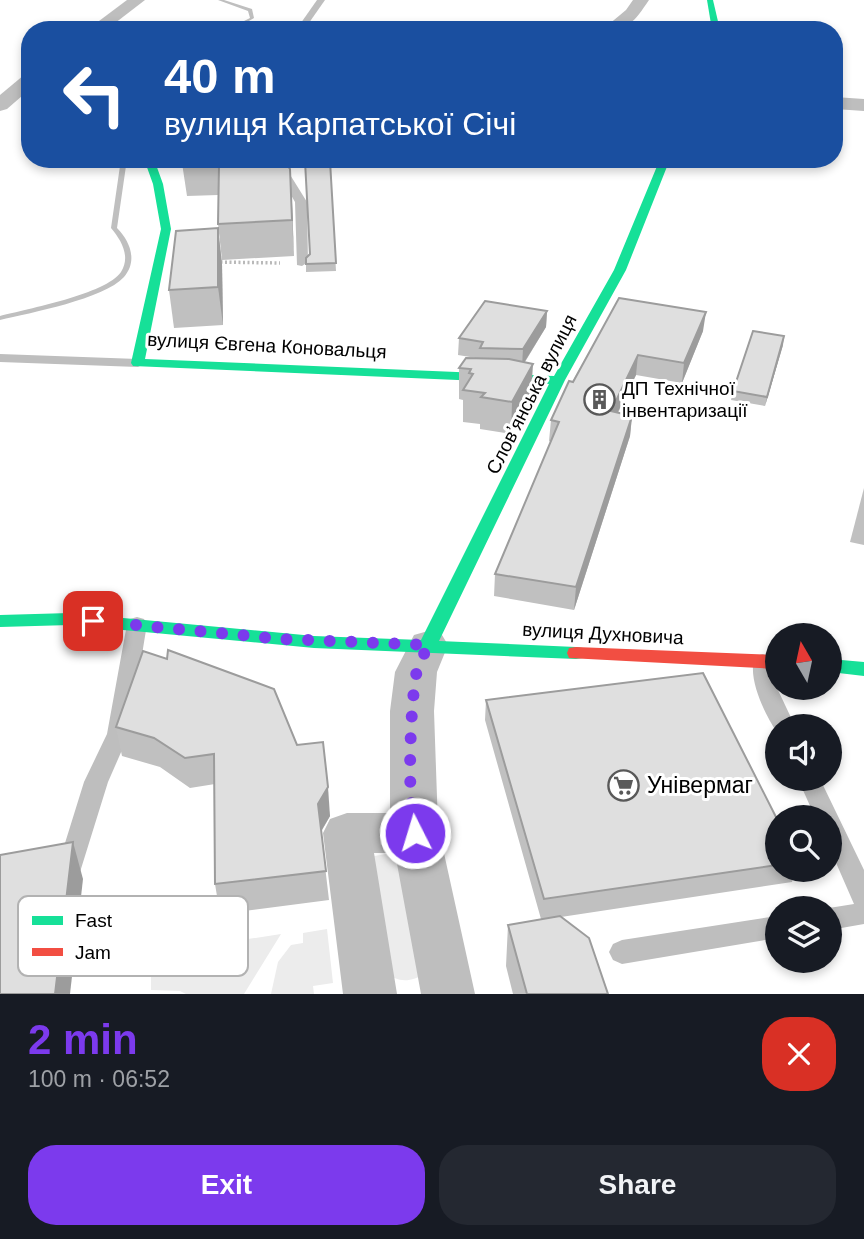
<!DOCTYPE html>
<html lang="en">
<head>
<meta charset="utf-8">
<style>
  body { margin:0; font-family:Arial,sans-serif; background:#242831; color:#f1f3f6; height:100vh; display:flex; flex-direction:column; font-size:26px; white-space:nowrap }
  * { box-sizing:border-box; margin:0 }
  p { font-size:23px; color:#9ea1a6 }
  .icon { flex:none; width:38px; height:38px; fill:none; stroke:currentColor; stroke-width:2; stroke-linecap:round; stroke-linejoin:round }
  .map { position:relative; height:994px; overflow:hidden }
  .drawer { display:flex; flex-direction:column; background:#171b24; flex:1 }
  .drawer>* { flex:none }
  .top-card { position:absolute; left:21px; top:21px; width:822px; height:147px; border-radius:28px; box-shadow:0 4px 10px #0003; background:#1a4fa0; color:#fff; overflow:hidden }
  .needle { width:46px; rotate:351deg }
  .fabs { position:absolute; left:765px; top:623px; display:grid; gap:14px }
  .fabs a { display:grid; place-items:center; width:77px; height:77px; border-radius:50%; background:#171b24; box-shadow:0 4px 10px #0003; font-size:35px }
  .pin { position:absolute; display:grid; place-items:center; width:60px; height:60px; color:#fff; margin:-30px; border-radius:14px; box-shadow:0 4px 10px #0006 }
  .me { position:absolute; width:77px; margin:-38px; rotate:355deg; stroke-linejoin:round; filter:drop-shadow(0 0 5px #0008) }
  .turn { display:flex; align-items:center; gap:24px; height:147px; padding:0 28px; font-size:32px }
  .turn .icon { width:91px; height:91px; stroke-width:2.5 }
  .turn b { display:block; font-size:49px; line-height:60px }
  .round { display:grid; place-items:center; flex:none; width:74px; height:74px; border-radius:28px; background:#242831 }
  .headline { display:flex; align-items:center; justify-content:space-between; height:119px; padding:0 28px }
  h1 { font-size:42px; font-weight:800; line-height:52px; color:#7c3aed }
  .primary-button { display:flex; gap:14px; margin-top:auto; padding:14px 28px }
  .primary-button a { flex:1; height:80px; border-radius:28px; background:#7c3aed; color:#fff; font-size:28px; font-weight:800; line-height:80px; text-align:center }
  .primary-button a+a { background:#242831; color:#f1f3f6 }
  .map>svg:first-child { display:block }
  .green { fill:#ececec }
  .lines { fill:none; stroke-linecap:round; stroke-linejoin:round }
  .stream { fill:#bfbfbf; fill-rule:evenodd }
  .path { stroke:#b9b9b9; stroke-width:3.5; stroke-dasharray:2 2.5; stroke-linecap:butt }
  .lane { fill:#bebebe; fill-rule:evenodd }
  .street { fill:#bebebe; fill-rule:evenodd }
  .fast { fill:#16e098; fill-rule:evenodd }
  .jam { fill:#f24e42; fill-rule:evenodd }
  .wall { fill:#c0c0c0 }
  .shaded-wall { fill:#9c9c9c }
  .building { fill:#dfdfdf; stroke:#9c9c9c; stroke-width:2 }
  .route { stroke:#7c3aed; stroke-width:12; stroke-dasharray:0 21.6 }
  .labels { text-anchor:middle; stroke-width:6; stroke-linejoin:round; paint-order:stroke }
  .street-label { font-size:19px; fill:#000; stroke:#fff }
  .poi-label { font-size:19px; fill:#000; stroke:#fff; text-anchor:start }
  .near-poi-label { font-size:23px; fill:#000; stroke:#fff; text-anchor:start }
  .key { fill:#fff; stroke:#b2b2b2; stroke-width:2 }
  .key-label { font-size:19px; fill:#000 }
</style>
</head>
<body>
<div class="map">
<svg width="864" height="994" viewBox="0 0 864 994">
  <rect width="100%" height="100%" fill="#fff"/>
  <g class="green">
    <path d="M393,853L405,858L426,973C409,983 399,983 383,971L374,856Z"/>
    <path d="M327,929L333,983L313,986L314,994H271L278,962L291,945L303,943V933Z"/>
    <path d="M281,934L244,994H186L180,991L151,990V954Z"/>
  </g>
  <g class="lines">
    <g class="stream">
      <path d="M218,0H224L252,9L254,18L242,25L244,30H240L238,24L250,18L248,11Z"/>
      <path d="M121,159H127L117,228C130,241 138,261 124,277C104,299 30,313 0,320V316C27,309 106,294 121,272C131,256 121,240 111,228Z"/>
    </g>
    <path class="path" d="M216,262L280,263"/>
    <g class="lane">
      <path d="M317,0H325L304,30H296Z"/>
      <path d="M368,159L335,166L284,165L307,202L308,262L302,266L297,265L295,202L272,162L275,159Z"/>
      <path d="M0,354L138,359L145,363L138,367L0,362Z"/>
      <path d="M137,617L144,619L147,624L129,734L108,782L80,872L77,879L68,882L59,879L56,872L84,782L107,734L127,624L130,619Z"/>
      <path d="M763,654L770,656L777,688L795,726H777V732C766,717 745,674 756,656Z"/>
      <path d="M798,779H820L864,870V924L830,930L829,908L854,904L830,849V817H815Z"/>
      <path d="M777,916V938L622,964L613,960L609,952L613,944L622,940Z"/>
    </g>
    <g class="street">
      <path d="M127,0H145L106,30H87Z"/>
      <path d="M633,0H649C634,22 629,30 602,30L626,10Z"/>
      <path d="M30,74V89L7,109L0,111V95L24,75Z"/>
      <path d="M835,97L864,99V111L835,109Z"/>
      <path d="M428,631L442,635L448,645L437,672L434,711L438,826L475,994H421L395,853H374L397,994H343L323,833L330,819L347,813H390V711L395,672L414,635Z"/>
    </g>
    <g class="fast">
      <path d="M707,0H713L720,30H712Z"/>
      <path d="M144,159H154L163,184L171,229L145,359L554,376L614,270L660,159H670L626,270L565,380L439,641L576,647L583,648L585,653L583,658L576,659L314,648L70,625L0,627V615L70,613L314,636L421,640L549,384L133,366L131,363L161,229L153,184Z"/>
      <path d="M830,659L864,662V676L830,672Z"/>
    </g>
    <path class="jam" d="M576,647L777,655V669L569,658L567,653L569,648Z"/>
  </g>
  <g class="wall">
    <path d="M225,159V165L290,169L294,256L222,260L218,224V195L187,196L182,163Z"/>
    <path d="M330,161L336,271L306,272V258L310,254Z"/>
    <path d="M218,228L222,264L223,325L174,328L169,290Z"/>
    <path d="M619,298L703,331L682,383L636,375L618,413L632,416L630,436L574,610L494,596L495,574L551,442L549,441L551,420Z"/>
    <path d="M547,311L546,327L525,362L531,395L511,434L480,429V424L463,422V400L459,399V368L476,358L458,355L459,338Z"/>
    <path d="M783,345L765,406L731,400L733,391Z"/>
    <path d="M864,488V545L850,542Z"/>
    <path d="M486,700L777,819V870H796L792,882L561,917L608,994H513L506,966L508,925L541,919L485,720Z"/>
    <path d="M116,727L297,745L330,816L321,832L329,900L220,914L215,884V784L190,788L160,767L122,756Z"/>
  </g>
  <g class="shaded-wall">
    <path d="M220,159H225L223,194Z"/>
    <path d="M290,169L292,203L294,256L292,220Z"/>
    <path d="M218,228L222,264L223,325L218,287Z"/>
    <path d="M547,311L546,327L522,366L523,349Z"/>
    <path d="M706,312L703,331L682,383L684,363Z"/>
    <path d="M784,336L783,345L765,406L767,397Z"/>
    <path d="M638,355L636,375L608,432L611,411Z"/>
    <path d="M533,364L531,395L511,434L512,402Z"/>
    <path d="M632,416L630,436L574,610L576,587Z"/>
    <path d="M328,787L330,816L320,833L318,804Z"/>
    <path d="M73,842L83,879L70,994H55Z"/>
  </g>
  <g class="building">
    <path d="M183,159H220V161L182,163Z"/>
    <path d="M305,161H330L336,263L306,264V258L310,254Z"/>
    <path d="M286,163L290,169L292,220L218,224L219,165Z"/>
    <path d="M218,228V287L169,290L176,231Z"/>
    <path d="M619,298L706,312L684,363L638,355L611,411L632,416L576,587L495,574L559,422L551,420L569,381L573,382Z"/>
    <path d="M485,301L547,311L523,349L480,348L483,342L459,338Z"/>
    <path d="M753,331L784,336L767,397L733,391Z"/>
    <path d="M466,358L509,359L533,364L512,402L481,397L485,393L463,390L473,374L469,373L471,369L459,368Z"/>
    <path d="M168,650L274,689L297,745L323,742L328,787L318,804L326,871L215,884L214,754L185,758L154,738L116,727L143,651L167,659Z"/>
    <path d="M703,673L777,819V865L544,899L486,700Z"/>
    <path d="M73,842L55,994H0V855Z"/>
    <path d="M560,916L589,938L608,994H527L508,925Z"/>
  </g>
  <g class="lines">
    <path class="route" d="M93,621L282,639L428,645C424,655 418,665 416,675C410,710 407,800 415,833"/>
  </g>
  <defs>
    <symbol id="building-ring" viewBox="-11 -11 22 22"><circle r="9.5" fill="#fff" stroke="#595959" stroke-width="1.5"/><path d="M-4-6H4V6H1V3H-1V6H-4ZM-2.5-4.3h1.7v1.8h-1.7ZM.8-4.3h1.7v1.8H.8ZM-2.5-1h1.7V.8h-1.7ZM.8-1h1.7V.8H.8Z" fill="#595959"/></symbol>
    <symbol id="supermarket-ring" viewBox="-11 -11 22 22"><circle r="9.5" fill="#fff" stroke="#595959" stroke-width="1.5"/><path d="M-6-5.5h2.5l.6 2H6L4.5 2H-2.5L-4.4-4H-6ZM-1.5 3.2a1.3 1.3 0 1 0 .1 0ZM3 3.2a1.3 1.3 0 1 0 .1 0Z" fill="#595959"/></symbol>
  </defs>
  <g fill-rule="evenodd">
    <use href="#building-ring" x="582" y="382" width="35" height="35"/>
    <use href="#supermarket-ring" x="606" y="768" width="35" height="35"/>
  </g>
  <g class="labels">
    <g class="street-label">
      <text transform="translate(267 345) rotate(3)" y="7">вулиця Євгена Коновальця</text>
      <text transform="translate(531 394) rotate(-63)" y="7">Словʼянська вулиця</text>
      <text transform="translate(603 633) rotate(3)" y="7">вулиця Духновича</text>
    </g>
    <g class="poi-label">
      <text x="622" y="395">ДП Технічної<tspan x="622" dy="22">інвентаризації</tspan></text>
    </g>
    <g class="near-poi-label">
      <text x="647" y="793">Універмаг</text>
    </g>
  </g>
  <rect x="18" y="896" width="230" height="80" rx="10" class="key"/>
  <rect x="32" y="916" width="31" height="9" fill="#16e098"/>
  <rect x="32" y="948" width="31" height="8" fill="#f24e42"/>
  <g class="key-label">
    <text x="75" y="927">Fast</text>
    <text x="75" y="959">Jam</text>
  </g>
</svg>
<div class="fabs">
<a><svg class="needle" viewBox="-14 -14 28 28"><path d="M0-13l5 13h-10z" fill="#e53935"/><path d="M0 13l5-13h-10z" fill="#9ea1a6"/></svg></a>
<a><svg class="icon" aria-label="sound" viewBox="0 0 24 24"><path d="M4 9h4l5-4v14l-5-4H4zM17 9q2 3 0 6"/></svg></a>
<a><svg class="icon" aria-label="search" viewBox="0 0 24 24"><circle cx="10" cy="10" r="6"/><path d="M15 15l6 6"/></svg></a>
<a><svg class="icon" aria-label="layers" viewBox="0 0 24 24"><path d="M12 4l9 5-9 5-9-5zM3 14l9 5 9-5"/></svg></a>
</div>
<div class="pin" style="left:93px;top:621px;background:#d93025"><svg class="icon" aria-label="arrive" viewBox="0 0 24 24"><path d="M6 21V4h12l-3 4 3 4H6"/></svg></div>
<svg class="me" style="left:415px;top:833px" viewBox="-20 -20 40 40"><circle r="17" fill="#7c3aed" stroke="#fff" stroke-width="3"/><path d="M0-11L8 9 0 5-8 9z" fill="#fff"/></svg>
<div class="top-card">
<div class="turn"><svg class="icon" aria-label="left" viewBox="0 0 24 24"><path d="M17 20v-9H6M10 6l-5 5 5 5"/></svg><div><b>40 m</b>вулиця Карпатської Січі</div></div>
</div>
</div>
<section class="drawer">
<div class="headline"><div><h1>2 min</h1><p>100 m · 06:52</p></div><a class="round" style="background:#d93025;color:#fff"><svg class="icon" aria-label="close" viewBox="0 0 24 24"><path d="M6 6l12 12M18 6L6 18"/></svg></a></div>
<div class="primary-button"><a>Exit</a><a>Share</a></div>
</section>
</body>
</html>
